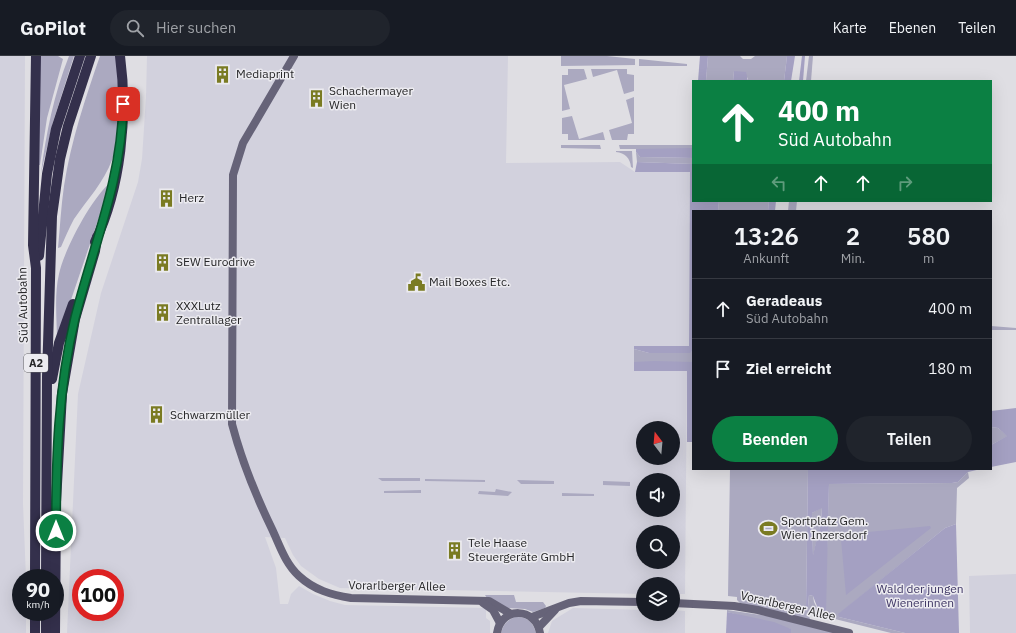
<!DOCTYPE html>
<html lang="de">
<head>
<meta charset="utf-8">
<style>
  body { margin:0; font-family:"IBM Plex Sans",sans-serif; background:#20242c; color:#f1f3f6; height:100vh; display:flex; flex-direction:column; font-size:15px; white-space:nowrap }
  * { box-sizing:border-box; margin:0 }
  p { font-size:13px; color:#9ea1a6 }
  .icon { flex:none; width:22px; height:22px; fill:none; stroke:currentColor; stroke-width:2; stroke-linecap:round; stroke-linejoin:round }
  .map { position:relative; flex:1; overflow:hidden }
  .details { position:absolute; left:692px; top:154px; width:300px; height:260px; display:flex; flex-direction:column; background:#171b24; border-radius:0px; box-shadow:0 4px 16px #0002 }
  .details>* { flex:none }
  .hud { position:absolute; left:692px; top:24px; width:300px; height:122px; border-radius:0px; box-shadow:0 4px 16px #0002; background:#0b8043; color:#fff; overflow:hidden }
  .needle { width:26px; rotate:344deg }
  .controls { position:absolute; left:636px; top:365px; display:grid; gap:8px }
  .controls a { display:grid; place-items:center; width:44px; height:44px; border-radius:50%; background:#171b24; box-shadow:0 4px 16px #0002; font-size:20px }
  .speed { position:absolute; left:12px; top:513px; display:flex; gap:8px; font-size:20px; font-weight:700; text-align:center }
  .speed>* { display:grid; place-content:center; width:52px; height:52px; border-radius:50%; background:#171b24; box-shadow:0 4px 16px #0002; line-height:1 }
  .speed small { font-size:10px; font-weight:400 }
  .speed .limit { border:6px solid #d22; background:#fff; color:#111 }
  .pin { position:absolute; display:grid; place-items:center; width:34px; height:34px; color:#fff; margin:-17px; border-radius:8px; box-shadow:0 2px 6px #0006 }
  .me { position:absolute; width:44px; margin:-22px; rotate:0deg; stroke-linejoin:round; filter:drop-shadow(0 0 3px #0008) }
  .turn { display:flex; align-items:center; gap:14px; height:84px; padding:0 20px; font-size:18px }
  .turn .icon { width:52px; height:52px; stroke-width:2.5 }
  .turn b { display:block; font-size:28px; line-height:34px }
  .lanes { display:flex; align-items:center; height:38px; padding:0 20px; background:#0003; justify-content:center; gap:20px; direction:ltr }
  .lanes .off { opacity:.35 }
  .eta { display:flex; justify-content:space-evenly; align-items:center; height:68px; text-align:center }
  .eta b { font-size:24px; font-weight:600; line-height:28px }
  .button { display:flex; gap:8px; margin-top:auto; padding:8px 20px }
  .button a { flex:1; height:46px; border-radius:24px; background:#0b8043; color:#fff; font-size:16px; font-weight:600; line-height:46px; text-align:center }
  .button a+a { background:#20242c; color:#f1f3f6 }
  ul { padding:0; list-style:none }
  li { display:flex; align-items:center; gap:12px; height:60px; padding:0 20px; border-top:1px solid #363941 }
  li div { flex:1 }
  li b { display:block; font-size:15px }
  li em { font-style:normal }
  header { display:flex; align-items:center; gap:24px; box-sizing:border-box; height:56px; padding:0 20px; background:#171b24; border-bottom:1px solid #363941 }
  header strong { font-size:19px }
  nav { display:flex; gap:22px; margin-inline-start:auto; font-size:14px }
  .search { width:280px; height:36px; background:#20242c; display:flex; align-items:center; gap:10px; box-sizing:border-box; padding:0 14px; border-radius:22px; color:#9ea1a6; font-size:15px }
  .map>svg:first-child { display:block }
  .built { fill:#d2d1dd; fill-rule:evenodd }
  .green { fill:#aba9c0 }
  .forest { fill:#a4a0c2; fill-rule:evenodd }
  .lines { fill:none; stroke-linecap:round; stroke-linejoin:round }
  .secondary { stroke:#666378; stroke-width:8 }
  .highway { stroke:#34304c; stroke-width:10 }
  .route-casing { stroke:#07532c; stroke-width:10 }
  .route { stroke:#0b8043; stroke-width:7 }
  .labels { text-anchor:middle; stroke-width:3; stroke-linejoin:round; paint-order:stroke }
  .shield { fill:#ecebf0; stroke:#616164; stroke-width:1 }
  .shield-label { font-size:11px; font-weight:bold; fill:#262628 }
  .poi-label { font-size:12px; fill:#262628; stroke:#ecebf0; text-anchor:start }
  .street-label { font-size:12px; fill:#262628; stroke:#ecebf0 }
  .park-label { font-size:12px; fill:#3e3664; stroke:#ecebf0 }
</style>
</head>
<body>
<header>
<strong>GoPilot</strong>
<div class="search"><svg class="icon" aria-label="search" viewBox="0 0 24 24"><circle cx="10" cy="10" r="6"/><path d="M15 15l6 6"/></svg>Hier suchen</div>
<nav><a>Karte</a><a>Ebenen</a><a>Teilen</a></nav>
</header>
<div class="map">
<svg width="1016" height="577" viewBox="0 0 1016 577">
  <rect width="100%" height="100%" fill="#dfdee3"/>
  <g class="built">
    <path d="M0,0H25L23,448L26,522H21V556H26V577H0Z"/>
    <path d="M147,0H508L506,107L620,106L635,116H690L689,290L634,291V315H687L685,538H673V528H643V538L340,532L319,523L301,510L293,499L285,482L265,481L276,512L280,548H288L291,538L299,530L313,538L330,545L345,549L486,552V562L490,565V577H67L78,338L101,237L138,126L142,103L146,41ZM643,372H673V402H643ZM643,424H673V454H643ZM643,476H673V506H643ZM81,522H115V556H81Z"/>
    <path d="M1016,518V577H970L969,520Z"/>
    <path d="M573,552L643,554V558H673V554L685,555V577H548L552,565Z"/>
  </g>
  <g class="green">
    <path d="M39,0H58L63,3L47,62L40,109H37Z"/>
    <path d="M69,0H74L53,66L41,117C46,77 54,38 69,0Z"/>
    <path d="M100,0H116C119,30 123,75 112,104C104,126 87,144 74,163C69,172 65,182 61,191L58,192C60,171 61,151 64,130C71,85 85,43 100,0Z"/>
    <path d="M561,0H607L635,3V9L561,10Z"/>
    <path d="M708,0H740L743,3H751L755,0H787L784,25H748V22L734,15L733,25H706Z"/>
    <path d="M809,0H813L811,25H806Z"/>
    <path d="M639,3L687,8V10H639Z"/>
    <path d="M568,13H584L587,23L564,29L570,53L562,55V19H568Z"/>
    <path d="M591,13H627V18L634,19V35L624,38L617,14L593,21Z"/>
    <path d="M634,41V78H628L627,84H612L609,74L632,67L626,44Z"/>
    <path d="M572,60L579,83L603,76L605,84H568V78H562V62Z"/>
    <path d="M561,89H600L601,93L561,92Z"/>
    <path d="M619,89H692L693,93H620Z"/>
    <path d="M616,95H632L633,112L631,111C630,102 625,97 616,96Z"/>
    <path d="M636,96L640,101L693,102V108L637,106Z"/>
    <path d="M111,126L57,285C57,264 54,239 59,218C64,194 92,141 111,126Z"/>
    <path d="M719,145H769L768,155H718Z"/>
    <path d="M789,145H797L796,155H788Z"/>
    <path d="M991,270L1016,272V274H991Z"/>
    <path d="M634,293L649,297H689L693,294V306H634Z"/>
    <path d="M991,371L998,372L1008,380L991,389Z"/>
    <path d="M730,413H808L806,553L808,551L809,539L813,540L814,546L820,558H825L829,428L952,427L958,426L968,416L969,422L957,432L956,468L945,472L839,558V561L905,577H891L811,557L807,559L810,562L809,564L740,547L737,544V541L728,540Z"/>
    <path d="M378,422H420V425H382Z"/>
    <path d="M425,423L485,424V426L425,425Z"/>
    <path d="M517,424L554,425V428H521Z"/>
    <path d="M603,425L630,426V430L603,429Z"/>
    <path d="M496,433L512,436L508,440L478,438L479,435L495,436Z"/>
    <path d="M421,434V437H384V435Z"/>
    <path d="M562,437L594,438V440H562Z"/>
    <path d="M822,451L821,466L813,501L812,457Z"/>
    <path d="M485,539H514L516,546H543L546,550L545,552L533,556L525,553L507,552L487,542Z"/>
    <path d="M727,554L774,561L838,577H791L790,573L727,556Z"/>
    <path d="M515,561C526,560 533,565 536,577H501C503,569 507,564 515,561Z"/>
  </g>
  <g class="forest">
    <path d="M700,0H708L706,25H698Z"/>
    <path d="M787,0H795L791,25H784Z"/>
    <path d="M802,0H805L803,25H799Z"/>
    <path d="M734,15L746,16L748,25H733Z"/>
    <path d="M693,85V102L640,101L636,96V93L692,92Z"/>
    <path d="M637,106L693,108V145H719L718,155H693V294L690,297H649L634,293V290H689L690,116H635Z"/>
    <path d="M769,145H776L775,155H768Z"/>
    <path d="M654,305L693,306V386H687V315H634V306Z"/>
    <path d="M1016,352V406L991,411V389L1007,380L998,372L991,371V355Z"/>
    <path d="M808,413H981L968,416L958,426L952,427L829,428L826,558H820L813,540L809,539L808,551L806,553ZM822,452L821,466L813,499L812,457Z"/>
    <path d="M956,468L959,577H905L839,561L838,558L945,472Z"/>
    <path d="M930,470L931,472L846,539L841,483L853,476H868Z"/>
    <path d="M727,556L774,566L791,573V577H726Z"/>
  </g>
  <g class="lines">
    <g class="secondary">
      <path d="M294,0L243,87L233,119L232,368C242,406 255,438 272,473C280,490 285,507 299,520C314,534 332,539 351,542L489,545L511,558"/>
      <path d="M483,547L493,554L500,567"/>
      <path d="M673,547L734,550L758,554L849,577"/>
      <path d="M532,561L569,547L581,545L643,546"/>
      <path d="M539,571L555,554"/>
      <path d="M497,577C501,550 536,551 540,577"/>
    </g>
    <g class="highway">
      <path d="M95,186C121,132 128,59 120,0"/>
      <path d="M39,200L47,118L56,73L80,0"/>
      <path d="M52,323L59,287L73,248"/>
      <path d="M35,522L36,212L33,189L36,0"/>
      <path d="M46,522L47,321L52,160L60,103L68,70L91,0"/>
      <path d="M35,577V556"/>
      <path d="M46,577V556"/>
      <path d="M55,577L56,446L62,338L75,263L95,195L97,181"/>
    </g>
  </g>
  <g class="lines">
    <defs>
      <path id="route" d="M56,475C56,404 58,332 75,262C93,191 122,123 123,48"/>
    </defs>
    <use href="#route" class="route-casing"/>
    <use href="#route" class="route"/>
  </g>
  <defs>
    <symbol id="building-bare" viewBox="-9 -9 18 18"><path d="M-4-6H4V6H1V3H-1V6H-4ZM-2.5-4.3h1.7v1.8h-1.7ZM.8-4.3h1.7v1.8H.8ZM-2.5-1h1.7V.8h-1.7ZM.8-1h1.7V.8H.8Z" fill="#7a7b22" stroke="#ecebf0" stroke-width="2.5" paint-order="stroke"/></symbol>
    <symbol id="civic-bare" viewBox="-9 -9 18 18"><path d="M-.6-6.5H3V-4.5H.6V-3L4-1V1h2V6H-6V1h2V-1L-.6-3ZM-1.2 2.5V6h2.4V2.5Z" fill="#7a7b22" stroke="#ecebf0" stroke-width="2.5" paint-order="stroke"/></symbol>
    <symbol id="stadium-bare" viewBox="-9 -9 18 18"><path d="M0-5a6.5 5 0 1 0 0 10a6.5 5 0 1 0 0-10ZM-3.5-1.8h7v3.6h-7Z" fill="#7a7b22" stroke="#ecebf0" stroke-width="2.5" paint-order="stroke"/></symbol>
  </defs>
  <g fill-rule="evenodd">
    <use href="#building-bare" x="210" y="6" width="25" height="25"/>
    <use href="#building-bare" x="304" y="30" width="25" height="25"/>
    <use href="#building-bare" x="154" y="130" width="25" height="25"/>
    <use href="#building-bare" x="150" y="194" width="25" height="25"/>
    <use href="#civic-bare" x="404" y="214" width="25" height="25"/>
    <use href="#building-bare" x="150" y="244" width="25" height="25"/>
    <use href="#building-bare" x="144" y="346" width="25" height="25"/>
    <use href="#stadium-bare" x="756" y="460" width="25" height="25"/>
    <use href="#building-bare" x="442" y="482" width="25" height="25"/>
  </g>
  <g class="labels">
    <rect class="shield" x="24" y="298" width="24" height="18" rx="3"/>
    <g class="shield-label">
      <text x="36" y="311">A2</text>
    </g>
    <g class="poi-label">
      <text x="236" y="22">Mediaprint</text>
      <text x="329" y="39">Schachermayer<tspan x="329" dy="14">Wien</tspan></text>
      <text x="179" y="146">Herz</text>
      <text x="176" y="210">SEW Eurodrive</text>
      <text x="429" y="230">Mail Boxes Etc.</text>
      <text x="176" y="254">XXXLutz<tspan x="176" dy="14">Zentrallager</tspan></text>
      <text x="170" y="363">Schwarzmüller</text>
      <text x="781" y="469">Sportplatz Gem.<tspan x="781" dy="14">Wien Inzersdorf</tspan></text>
      <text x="468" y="491">Tele Haase<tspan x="468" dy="14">Steuergeräte GmbH</tspan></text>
    </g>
    <g class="street-label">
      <text transform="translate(23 249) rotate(-91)" y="4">Süd Autobahn</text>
      <text transform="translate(397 530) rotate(1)" y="4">Vorarlberger Allee</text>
      <text transform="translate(788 550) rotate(13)" y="4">Vorarlberger Allee</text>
    </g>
    <g class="park-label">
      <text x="920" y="537">Wald der jungen<tspan x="920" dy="14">Wienerinnen</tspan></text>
    </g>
  </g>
</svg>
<div class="controls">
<a><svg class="needle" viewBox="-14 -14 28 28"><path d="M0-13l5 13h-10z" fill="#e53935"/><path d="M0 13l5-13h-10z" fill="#9ea1a6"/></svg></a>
<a><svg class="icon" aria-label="sound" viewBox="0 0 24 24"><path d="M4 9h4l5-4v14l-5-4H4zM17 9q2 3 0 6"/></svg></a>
<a><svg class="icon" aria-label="search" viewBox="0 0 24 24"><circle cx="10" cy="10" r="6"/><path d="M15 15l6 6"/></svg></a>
<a><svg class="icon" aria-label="layers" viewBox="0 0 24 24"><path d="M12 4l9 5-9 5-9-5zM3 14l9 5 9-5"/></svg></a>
</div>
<div class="speed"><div>90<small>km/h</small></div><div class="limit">100</div></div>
<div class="pin" style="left:123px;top:48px;background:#d93025"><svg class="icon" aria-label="arrive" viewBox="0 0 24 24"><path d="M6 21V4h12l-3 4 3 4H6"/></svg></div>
<svg class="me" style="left:56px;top:475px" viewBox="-20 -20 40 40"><circle r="17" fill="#0b8043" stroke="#fff" stroke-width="3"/><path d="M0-11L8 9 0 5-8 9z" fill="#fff"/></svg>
<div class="hud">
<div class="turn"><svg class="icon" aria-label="ahead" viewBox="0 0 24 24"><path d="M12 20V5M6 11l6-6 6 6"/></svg><div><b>400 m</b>Süd Autobahn</div></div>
<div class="lanes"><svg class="icon off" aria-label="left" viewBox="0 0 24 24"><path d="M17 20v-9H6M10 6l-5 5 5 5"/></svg><svg class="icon" aria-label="ahead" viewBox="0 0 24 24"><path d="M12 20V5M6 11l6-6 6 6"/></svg><svg class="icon" aria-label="ahead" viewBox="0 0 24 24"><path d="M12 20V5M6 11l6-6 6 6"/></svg><svg class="icon off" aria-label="right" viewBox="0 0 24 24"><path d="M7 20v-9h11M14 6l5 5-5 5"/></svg></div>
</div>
<section class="details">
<div class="eta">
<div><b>13:26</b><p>Ankunft</p></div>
<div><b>2</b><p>Min.</p></div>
<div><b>580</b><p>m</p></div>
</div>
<ul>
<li><svg class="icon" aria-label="ahead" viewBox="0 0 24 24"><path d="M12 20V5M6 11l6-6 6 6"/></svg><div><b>Geradeaus</b><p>Süd Autobahn</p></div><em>400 m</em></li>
<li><svg class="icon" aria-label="arrive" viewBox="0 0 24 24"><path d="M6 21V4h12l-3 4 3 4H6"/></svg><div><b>Ziel erreicht</b></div><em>180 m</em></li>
</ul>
<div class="button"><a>Beenden</a><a>Teilen</a></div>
</section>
</div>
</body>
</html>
